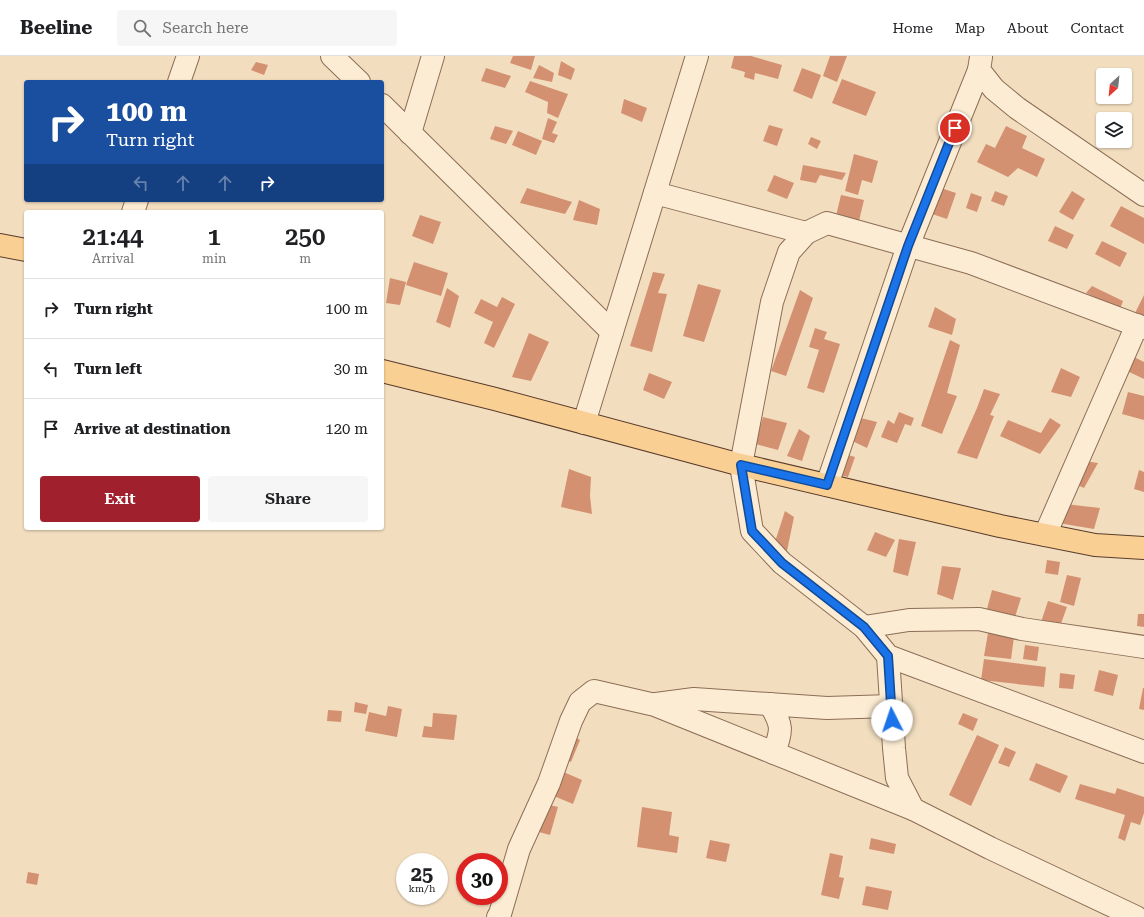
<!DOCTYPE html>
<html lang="en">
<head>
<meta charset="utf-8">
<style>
  body { margin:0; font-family:"Roboto Serif",serif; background:#f6f6f6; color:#202124; height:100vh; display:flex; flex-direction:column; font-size:15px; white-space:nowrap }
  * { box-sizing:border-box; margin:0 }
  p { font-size:13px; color:#757577 }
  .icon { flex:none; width:22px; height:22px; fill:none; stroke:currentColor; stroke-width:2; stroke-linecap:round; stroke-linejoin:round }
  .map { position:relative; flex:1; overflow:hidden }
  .details { position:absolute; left:24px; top:154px; width:360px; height:320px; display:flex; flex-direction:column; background:#fff; border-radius:4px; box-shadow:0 1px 3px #0004 }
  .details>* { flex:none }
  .banner { position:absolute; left:24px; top:24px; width:360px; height:122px; border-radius:4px; box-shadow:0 1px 3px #0004; background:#1a4fa0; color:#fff; overflow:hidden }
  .needle { width:26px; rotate:207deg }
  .fabs { position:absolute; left:1096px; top:12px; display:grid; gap:8px }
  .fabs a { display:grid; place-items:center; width:36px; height:36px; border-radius:4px; background:#fff; box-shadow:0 1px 3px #0004; font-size:20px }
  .speed { position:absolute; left:396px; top:797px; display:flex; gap:8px; font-size:20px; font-weight:700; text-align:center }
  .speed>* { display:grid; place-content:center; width:52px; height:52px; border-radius:50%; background:#fff; box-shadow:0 1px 3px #0004; line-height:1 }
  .speed small { font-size:10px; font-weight:400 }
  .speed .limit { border:6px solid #d22; background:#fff; color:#111 }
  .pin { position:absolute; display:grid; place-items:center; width:34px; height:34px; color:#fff; margin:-17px; border:2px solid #fff; border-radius:50%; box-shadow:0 1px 4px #0007 }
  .me { position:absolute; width:44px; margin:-22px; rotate:356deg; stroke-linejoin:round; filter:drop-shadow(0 0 3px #0008) }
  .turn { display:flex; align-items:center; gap:14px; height:84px; padding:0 16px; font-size:18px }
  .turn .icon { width:52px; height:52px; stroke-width:2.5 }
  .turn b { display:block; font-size:28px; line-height:34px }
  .lanes { display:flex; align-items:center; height:38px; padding:0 16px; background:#0003; justify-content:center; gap:20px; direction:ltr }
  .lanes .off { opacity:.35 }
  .eta { display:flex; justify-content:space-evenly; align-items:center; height:68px; text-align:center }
  .eta b { font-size:24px; font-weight:600; line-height:28px }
  .cta { display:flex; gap:8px; margin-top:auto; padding:8px 16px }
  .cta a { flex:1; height:46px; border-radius:4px; background:#a0202e; color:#fff; font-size:16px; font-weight:600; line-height:46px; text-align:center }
  .cta a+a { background:#f6f6f6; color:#202124 }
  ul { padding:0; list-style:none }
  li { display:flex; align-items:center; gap:12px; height:60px; padding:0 16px; border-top:1px solid #e0e0e0 }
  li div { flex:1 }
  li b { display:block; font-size:15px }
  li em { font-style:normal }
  header { display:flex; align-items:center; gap:24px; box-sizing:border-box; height:56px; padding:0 20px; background:#fff; border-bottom:1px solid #e0e0e0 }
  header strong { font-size:19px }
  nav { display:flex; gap:22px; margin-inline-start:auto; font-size:14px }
  .search { width:280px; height:36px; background:#f6f6f6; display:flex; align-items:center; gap:10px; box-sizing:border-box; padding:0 14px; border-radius:4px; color:#757577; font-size:15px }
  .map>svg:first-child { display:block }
  .building { fill:#d39171 }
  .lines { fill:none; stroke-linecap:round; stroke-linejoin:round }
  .minor-casing { stroke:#8c6d56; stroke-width:24 }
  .primary-casing { stroke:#593c2b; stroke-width:24 }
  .minor { stroke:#fcecd3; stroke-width:22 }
  .primary { stroke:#f9cf93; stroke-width:22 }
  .route-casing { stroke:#114b97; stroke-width:10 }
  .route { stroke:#1a73e8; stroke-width:7 }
</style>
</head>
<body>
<header>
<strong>Beeline</strong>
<div class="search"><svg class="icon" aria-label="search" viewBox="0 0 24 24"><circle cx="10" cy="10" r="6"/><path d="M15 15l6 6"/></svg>Search here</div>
<nav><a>Home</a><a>Map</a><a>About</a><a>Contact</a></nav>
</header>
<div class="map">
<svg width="1144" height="861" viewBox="0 0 1144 861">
  <rect width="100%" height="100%" fill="#f2debf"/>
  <g class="building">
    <path d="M513,0H535L531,14L510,7Z"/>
    <path d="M734,0H751L782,9L778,23L755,17L754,24L744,21L745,16L731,12Z"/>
    <path d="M830,0H847L837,26L823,20Z"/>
    <path d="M561,5L575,13L571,24L558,19Z"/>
    <path d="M256,6L268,9L264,19L251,14Z"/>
    <path d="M539,9L554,17L552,26L533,22Z"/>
    <path d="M486,12L511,20L505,32L481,25Z"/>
    <path d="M802,12L821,19L812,43L793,35Z"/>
    <path d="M842,23L876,36L866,60L832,47Z"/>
    <path d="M530,25L568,38L558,62L547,57L548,46L525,36Z"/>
    <path d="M624,43L647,52L642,66L621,57Z"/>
    <path d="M548,62L557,66L552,77L558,79L554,87L542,83Z"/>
    <path d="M769,69L783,73L777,90L763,85Z"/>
    <path d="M495,70L513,75L506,88L490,83Z"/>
    <path d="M1006,70L1027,80L1022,92L1045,103L1037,121L1018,112L1008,121L977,106L986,88L995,92Z"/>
    <path d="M518,75L542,85L536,99L512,89Z"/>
    <path d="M811,81L821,85L817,93L808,88Z"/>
    <path d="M854,98L878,105L872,127L862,124L858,139L845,135Z"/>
    <path d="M803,109L846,117L842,124L820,119L816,127L800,124Z"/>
    <path d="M774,119L794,127L787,143L767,135Z"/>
    <path d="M527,132L572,146L565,158L520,147Z"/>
    <path d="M941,132L956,137L947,163L932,158Z"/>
    <path d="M995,135L1008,140L1004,150L991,145Z"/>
    <path d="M1072,135L1085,143L1073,164L1059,156Z"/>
    <path d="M971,137L982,141L977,156L966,152Z"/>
    <path d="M841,139L864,144L858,169L835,164Z"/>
    <path d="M579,144L600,153L597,169L573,164Z"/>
    <path d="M1121,150L1144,162V188L1110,170Z"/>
    <path d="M420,159L441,166L433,188L412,180Z"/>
    <path d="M1055,170L1074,179L1067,193L1048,185Z"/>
    <path d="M1102,185L1127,197L1120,211L1095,198Z"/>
    <path d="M414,206L448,217L441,240L406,229Z"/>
    <path d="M653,216L665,218L658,237L667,238L652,296L630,290Z"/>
    <path d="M390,222L406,226L400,249L386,247Z"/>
    <path d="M698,228L721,234L704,286L683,280Z"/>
    <path d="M1092,230L1123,245L1120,253L1086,237Z"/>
    <path d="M447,232L459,240L450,272L436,266Z"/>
    <path d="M800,234L813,242L786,320L771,315Z"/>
    <path d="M1144,239V266L1133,261Z"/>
    <path d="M502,241L515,248L494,292L484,287L493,266L474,257L481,243L497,251Z"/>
    <path d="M935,251L956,263L952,279L928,271Z"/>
    <path d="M815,272L827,276L824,283L840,288L824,337L807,332L819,294L809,291Z"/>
    <path d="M529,277L549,286L531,325L512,321Z"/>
    <path d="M950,284L960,289L947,337L957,340L942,378L921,370Z"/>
    <path d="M1132,300L1144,306V323L1125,314Z"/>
    <path d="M1061,312L1080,321L1071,341L1051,336Z"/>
    <path d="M649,317L672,326L664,343L643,334Z"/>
    <path d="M984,333L1000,338L990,359L994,360L977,403L957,397L977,352Z"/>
    <path d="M1128,336L1144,340V364L1122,358Z"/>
    <path d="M899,356L914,362L911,370L905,368L897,387L881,381L888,364L894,368Z"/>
    <path d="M763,361L787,367L778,394L755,388Z"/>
    <path d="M861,362L877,366L867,392L850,384Z"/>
    <path d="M1050,362L1061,369L1040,398L1000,380L1008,364L1041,377Z"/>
    <path d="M799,373L810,380L802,405L787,400Z"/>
    <path d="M845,398L855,401L848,421L838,419Z"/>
    <path d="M1084,405L1098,407L1084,432L1073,427Z"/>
    <path d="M569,413L591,421L590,440L592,458L561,451Z"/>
    <path d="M1139,414L1144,416V436L1134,433Z"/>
    <path d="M1065,448L1100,452L1094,473L1058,467Z"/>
    <path d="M785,455L794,461L787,495L774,489Z"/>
    <path d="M875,476L895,484L886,501L867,494Z"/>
    <path d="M899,483L916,486L908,520L893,516Z"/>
    <path d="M1047,504L1060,506L1058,519L1045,517Z"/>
    <path d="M942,510L961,512L953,544L937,538Z"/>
    <path d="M1067,519L1081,522L1074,550L1060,546Z"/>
    <path d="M992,534L1021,542L1015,561L987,553Z"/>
    <path d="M1048,545L1067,551L1059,573L1041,566Z"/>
    <path d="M1138,558H1144V571L1137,570Z"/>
    <path d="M988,577L1014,581L1011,603L984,600Z"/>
    <path d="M1025,589L1039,591L1037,605L1023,603Z"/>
    <path d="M984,603L1046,611L1044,631L981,624Z"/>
    <path d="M1099,614L1118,619L1113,640L1094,635Z"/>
    <path d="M1060,617L1075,619L1073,633L1059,632Z"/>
    <path d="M1143,632H1144V654L1139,653Z"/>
    <path d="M355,646L368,649L366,658L354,656Z"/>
    <path d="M388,650L402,653L397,681L365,675L369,656L386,660Z"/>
    <path d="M328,654L342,655L341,666L327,665Z"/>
    <path d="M433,657L457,659L454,684L422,681L424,670L432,671Z"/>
    <path d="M963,657L978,663L973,675L958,668Z"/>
    <path d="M567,676L580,684L571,706L559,700Z"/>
    <path d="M977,679L999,689L971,750L949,739Z"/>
    <path d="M1005,691L1016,696L1009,711L998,707Z"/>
    <path d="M1036,707L1068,720L1060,737L1029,724Z"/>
    <path d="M559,714L582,724L573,748L549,738Z"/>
    <path d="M1080,728L1115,738L1117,732L1144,741V757L1140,769L1131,766L1125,785L1118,782L1125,759L1075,743Z"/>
    <path d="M546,748L558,751L550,779L539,776Z"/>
    <path d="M642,751L672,756L669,779L679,781L677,797L637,791Z"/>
    <path d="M871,782L896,788L894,798L869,793Z"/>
    <path d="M710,784L730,788L726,806L706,802Z"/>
    <path d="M830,797L843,800L839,821L844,822L839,843L821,839Z"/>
    <path d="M28,816L39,818L37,829L26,827Z"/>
    <path d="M866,830L892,835L888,854L862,849Z"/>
  </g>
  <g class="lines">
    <defs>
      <g id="minor">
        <path d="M332,0L359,26"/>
        <path d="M981,1L979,14L994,33L1017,52L1144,139"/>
        <path d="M179,26L188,0"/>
        <path d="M382,49L612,276"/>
        <path d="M410,77L433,0"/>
        <path d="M655,137L806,177"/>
        <path d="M133,156L137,144"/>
        <path d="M1144,272L971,207L827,167L806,177L789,196L772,246L741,409L752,475L782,507L864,571L888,600L1144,696"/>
        <path d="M584,367L697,0"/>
        <path d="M827,429L908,190L979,14"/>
        <path d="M1045,479L1137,269"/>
        <path d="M864,571L909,564L979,563L1022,573L1144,591"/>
        <path d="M888,600L894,692L897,722L913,753L990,792L1136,861"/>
        <path d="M656,648L694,643L827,652L891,650"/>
        <path d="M770,648C783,670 782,673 774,697"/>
        <path d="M498,861L500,858L519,793L549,727L571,665L580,646L594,635L655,649L913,753"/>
      </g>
      <g id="primary">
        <path d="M0,189L26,194"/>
        <path d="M382,315L495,343L741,409L1000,470L1095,489L1144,492"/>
      </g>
    </defs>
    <use href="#minor" class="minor-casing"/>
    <use href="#primary" class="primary-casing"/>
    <use href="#minor" class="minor"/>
    <use href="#primary" class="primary"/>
  </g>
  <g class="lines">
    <defs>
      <path id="route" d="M892,664L888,600L864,571L782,507L752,475L741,409L827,429L908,190L955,72"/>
    </defs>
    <use href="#route" class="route-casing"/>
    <use href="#route" class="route"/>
  </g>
</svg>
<div class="fabs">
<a><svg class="needle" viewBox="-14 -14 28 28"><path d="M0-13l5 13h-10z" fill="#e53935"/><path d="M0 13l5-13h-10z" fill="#757577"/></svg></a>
<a><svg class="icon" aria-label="layers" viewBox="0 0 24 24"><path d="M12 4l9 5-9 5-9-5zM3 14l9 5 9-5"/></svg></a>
</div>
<div class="speed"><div>25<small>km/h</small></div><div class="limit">30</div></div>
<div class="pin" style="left:955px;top:72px;background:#d93025"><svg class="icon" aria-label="arrive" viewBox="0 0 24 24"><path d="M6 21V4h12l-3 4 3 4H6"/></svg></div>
<svg class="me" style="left:892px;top:664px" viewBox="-20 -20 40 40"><circle r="19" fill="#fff"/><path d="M0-13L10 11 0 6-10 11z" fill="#1a73e8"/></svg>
<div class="banner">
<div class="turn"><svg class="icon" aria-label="right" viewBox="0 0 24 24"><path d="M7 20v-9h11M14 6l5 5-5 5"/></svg><div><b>100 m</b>Turn right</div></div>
<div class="lanes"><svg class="icon off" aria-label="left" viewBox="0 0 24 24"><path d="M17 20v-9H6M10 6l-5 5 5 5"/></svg><svg class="icon off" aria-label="ahead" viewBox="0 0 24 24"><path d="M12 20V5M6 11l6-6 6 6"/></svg><svg class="icon off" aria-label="ahead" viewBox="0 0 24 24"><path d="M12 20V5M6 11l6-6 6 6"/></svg><svg class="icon" aria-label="right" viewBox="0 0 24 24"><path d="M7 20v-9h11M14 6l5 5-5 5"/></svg></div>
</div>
<section class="details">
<div class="eta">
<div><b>21:44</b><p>Arrival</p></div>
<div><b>1</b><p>min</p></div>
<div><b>250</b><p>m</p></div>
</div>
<ul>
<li><svg class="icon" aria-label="right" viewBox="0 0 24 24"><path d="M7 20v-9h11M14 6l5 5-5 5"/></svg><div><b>Turn right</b></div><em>100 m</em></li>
<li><svg class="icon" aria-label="left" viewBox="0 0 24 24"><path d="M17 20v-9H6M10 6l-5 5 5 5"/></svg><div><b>Turn left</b></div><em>30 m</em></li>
<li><svg class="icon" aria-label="arrive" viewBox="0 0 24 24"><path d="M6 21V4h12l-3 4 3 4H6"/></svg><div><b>Arrive at destination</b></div><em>120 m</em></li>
</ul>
<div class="cta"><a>Exit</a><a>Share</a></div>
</section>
</div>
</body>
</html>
